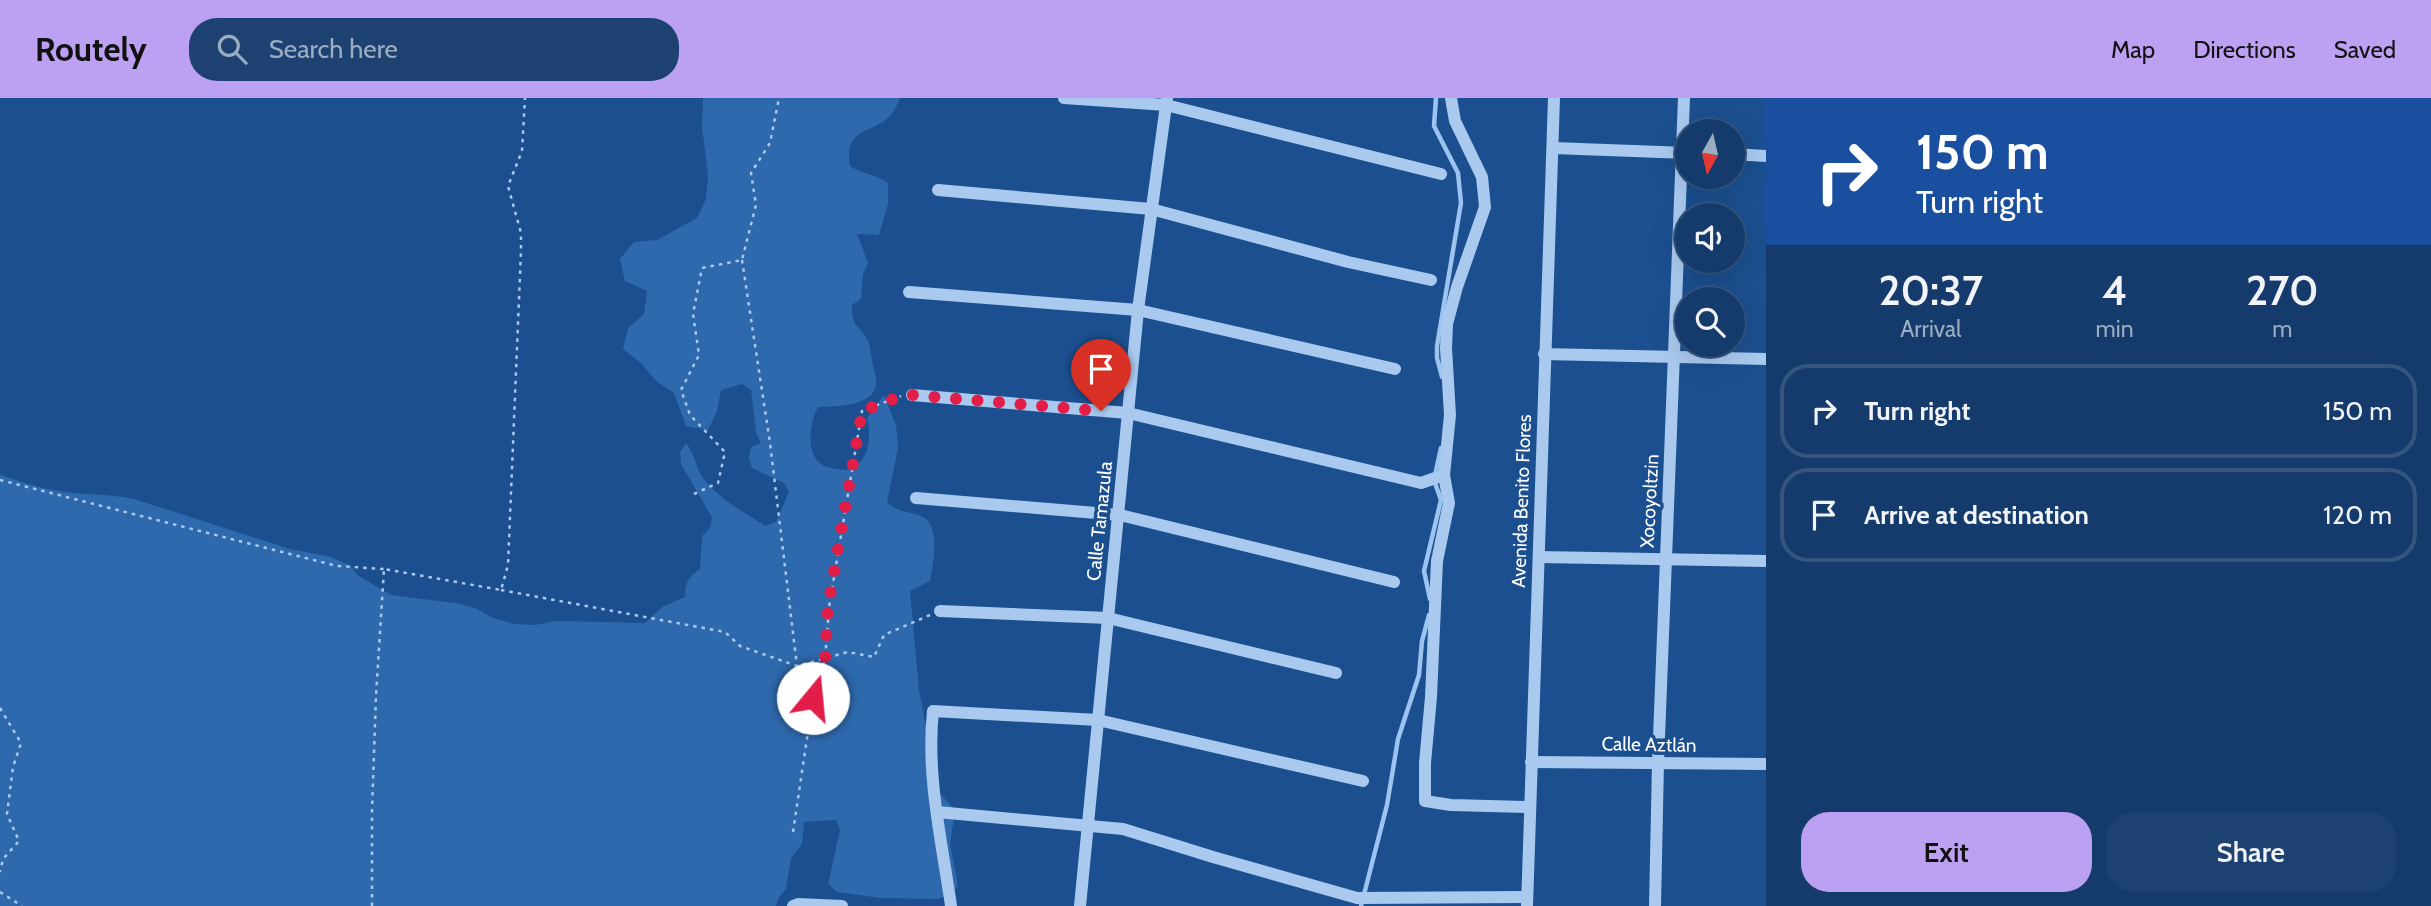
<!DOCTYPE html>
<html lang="en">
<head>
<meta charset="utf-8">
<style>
  body { margin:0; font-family:Cabin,sans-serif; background:#1d4271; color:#f1f3f6; height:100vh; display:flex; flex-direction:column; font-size:26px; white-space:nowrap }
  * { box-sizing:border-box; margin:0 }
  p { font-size:23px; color:#9dadc1 }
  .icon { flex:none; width:38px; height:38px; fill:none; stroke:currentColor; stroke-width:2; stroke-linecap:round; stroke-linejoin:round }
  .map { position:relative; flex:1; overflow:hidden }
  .drawer { display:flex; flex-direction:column; background:#143b6b; width:665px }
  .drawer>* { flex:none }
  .hud { background:#1a4fa0; color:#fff; overflow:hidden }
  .needle { width:46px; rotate:188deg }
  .tools { position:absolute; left:1675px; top:21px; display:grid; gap:14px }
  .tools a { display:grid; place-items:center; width:70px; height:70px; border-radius:50%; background:#143b6b; box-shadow:0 7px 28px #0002,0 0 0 2px #33557e; font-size:35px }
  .pin { position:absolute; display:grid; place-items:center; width:60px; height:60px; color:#fff; margin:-72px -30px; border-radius:50% 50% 50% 0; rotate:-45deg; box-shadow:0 0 7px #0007 }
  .pin .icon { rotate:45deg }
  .me { position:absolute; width:77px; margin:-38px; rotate:17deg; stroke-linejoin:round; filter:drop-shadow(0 0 5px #0008) }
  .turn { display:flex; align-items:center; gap:24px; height:147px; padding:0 35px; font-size:32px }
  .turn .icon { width:91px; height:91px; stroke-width:2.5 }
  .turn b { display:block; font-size:49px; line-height:60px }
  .eta { display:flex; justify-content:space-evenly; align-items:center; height:119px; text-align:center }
  .eta b { font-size:42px; font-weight:600; line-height:49px }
  .cta { display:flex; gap:14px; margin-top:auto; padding:14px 35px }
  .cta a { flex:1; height:80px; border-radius:28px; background:#bca0f2; color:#111; font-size:28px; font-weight:600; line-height:80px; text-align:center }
  .cta a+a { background:#1d4271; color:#f1f3f6 }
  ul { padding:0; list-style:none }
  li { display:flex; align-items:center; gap:21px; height:94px; margin:0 14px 10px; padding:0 21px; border:4px solid #33557e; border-radius:28px }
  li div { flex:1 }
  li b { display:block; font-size:26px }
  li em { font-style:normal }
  header { display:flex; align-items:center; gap:42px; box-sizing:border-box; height:98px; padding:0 35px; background:#bca0f2; color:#111 }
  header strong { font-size:33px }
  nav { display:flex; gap:38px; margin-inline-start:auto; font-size:24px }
  .search { width:490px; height:63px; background:#1d4271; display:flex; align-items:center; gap:18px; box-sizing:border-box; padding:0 24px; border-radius:28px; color:#9dadc1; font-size:26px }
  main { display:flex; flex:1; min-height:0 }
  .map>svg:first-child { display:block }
  .green { fill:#2e69ad }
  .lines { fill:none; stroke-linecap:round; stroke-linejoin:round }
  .stream { stroke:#9cc4f0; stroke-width:4.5 }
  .path { stroke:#a9c9ee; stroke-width:2.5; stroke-dasharray:3.5 5; stroke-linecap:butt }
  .minor { stroke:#a9c9ee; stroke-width:12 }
  .route { stroke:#e11d48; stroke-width:12; stroke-dasharray:0 21.6 }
  .labels { text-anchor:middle; stroke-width:7; stroke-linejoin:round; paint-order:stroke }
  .street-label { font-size:19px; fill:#fff; stroke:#1b4f8f }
</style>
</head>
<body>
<header>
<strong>Routely</strong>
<div class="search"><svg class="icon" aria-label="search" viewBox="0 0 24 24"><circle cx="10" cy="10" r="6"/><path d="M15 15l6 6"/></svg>Search here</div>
<nav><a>Map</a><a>Directions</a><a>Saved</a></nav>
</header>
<main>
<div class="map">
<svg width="1766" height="808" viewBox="0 0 1766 808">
  <rect width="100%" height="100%" fill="#1b4f8f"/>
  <path class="green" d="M703,0H900C897,7 894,15 888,20C867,37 844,31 850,68C862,76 876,76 888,85V106L879,137L857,136L868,165L863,176L861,201L852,207C851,231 862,228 869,245C871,252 871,260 873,267C874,273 877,282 876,288C871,309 835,308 818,309C810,323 805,355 821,366C825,369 831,370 836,371C867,377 873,342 867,320L884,297L896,327L898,350L887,404C898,415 910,413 923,419C941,428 933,467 930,483L910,493L919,592L938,693L952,709L954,719L950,746L958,788L948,797L938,801L880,800L837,794L828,786L840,732L836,722L804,724L802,746L791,760L786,791L779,799L776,808H0V377C17,382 35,389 53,392C80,398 108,395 134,401L290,451L331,459L351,468L357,477L391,497L455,505L475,510L493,520L514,526L535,527L556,523L645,525L662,509L685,499C685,485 688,479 700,471L702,438L710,430L712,419L681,366L680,354L686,345C694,355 695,365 700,375C714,399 743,413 765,428L776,424L789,394L784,385L752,370L749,360L751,349L761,345L756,335L751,292L742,286L721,292L717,313L708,332L686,328L674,295L656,283L641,265L623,251L628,230L644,216L647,193L625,183L620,161L634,144L657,142L697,120L706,101L708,78L702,29Z"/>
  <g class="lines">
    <g class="stream">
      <path d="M1436,0L1434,28L1458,75L1461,105L1437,248V260L1442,279"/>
      <path d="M1430,501L1424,473L1441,402L1434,382L1441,350"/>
      <path d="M1361,808L1387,707L1398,641L1419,577L1422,543L1429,517"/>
    </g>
    <g class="path">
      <path d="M742,162L770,345L797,568"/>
      <path d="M0,382L337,468L384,471"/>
      <path d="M694,396L718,385L725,354L690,317L681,292L699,257L693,216L702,170L742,162L756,107L751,75L770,45L779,0"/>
      <path d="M501,492L725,534L740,548L797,568L848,554L874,559L884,537L930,517"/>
      <path d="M0,610L21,645L13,669L7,716L19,743L3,761L0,774"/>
      <path d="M793,734L813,600L825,562L829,509L862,313L901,298"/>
      <path d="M0,794L22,808"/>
      <path d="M372,808V712L376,598L384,471L501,492L508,467L521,153V135L508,88L522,53L525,0"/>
    </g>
    <g class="minor">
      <path d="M1064,0L1166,7L1441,76"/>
      <path d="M1553,50L1687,55"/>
      <path d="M1732,56L1766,58"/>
      <path d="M938,92L1151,111L1348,164L1431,182"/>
      <path d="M909,194L1138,212L1395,271"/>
      <path d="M1544,256L1766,261"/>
      <path d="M912,297L1128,315L1421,385L1444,377L1450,317L1446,250L1447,226L1457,189L1485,109L1482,79L1455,23L1451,0"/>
      <path d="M1444,377L1449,405L1437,463L1431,599L1425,665V703L1451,707L1530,709"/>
      <path d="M916,400L1120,417L1394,484"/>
      <path d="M1539,459L1766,463"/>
      <path d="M940,513L1108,520L1336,575"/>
      <path d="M1531,664L1766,666"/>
      <path d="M937,714L1123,731L1213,759L1357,800L1527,799"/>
      <path d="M793,808L798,806L842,808"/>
      <path d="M951,808C942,744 926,678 933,613L1098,622L1363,683"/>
      <path d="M1080,808L1138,212L1167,0"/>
      <path d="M1527,808L1554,0"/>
      <path d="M1655,808L1658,665L1684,0"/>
    </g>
  </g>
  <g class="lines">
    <path class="route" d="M813,600L825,562L828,509L862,313L901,298L912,297L1101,313"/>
  </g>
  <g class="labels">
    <g class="street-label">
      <text transform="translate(1521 403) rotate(-88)" y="7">Avenida Benito Flores</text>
      <text transform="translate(1649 403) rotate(-87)" y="7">Xocoyoltzin</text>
      <text transform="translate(1099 423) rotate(-84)" y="7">Calle Tamazula</text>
      <text transform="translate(1649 646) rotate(1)" y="7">Calle Aztlán</text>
    </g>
  </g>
</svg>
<div class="tools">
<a><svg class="needle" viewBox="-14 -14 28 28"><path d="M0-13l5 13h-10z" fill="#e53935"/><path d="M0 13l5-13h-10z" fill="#9dadc1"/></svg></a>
<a><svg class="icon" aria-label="sound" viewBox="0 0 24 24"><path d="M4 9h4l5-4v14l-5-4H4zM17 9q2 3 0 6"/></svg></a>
<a><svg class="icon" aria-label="search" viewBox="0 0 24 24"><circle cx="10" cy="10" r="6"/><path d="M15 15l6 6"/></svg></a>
</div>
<div class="pin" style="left:1101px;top:313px;background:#d93025"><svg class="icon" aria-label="arrive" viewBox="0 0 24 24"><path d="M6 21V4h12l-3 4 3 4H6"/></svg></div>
<svg class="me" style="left:813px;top:600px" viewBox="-20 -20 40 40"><circle r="19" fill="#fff"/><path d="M0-13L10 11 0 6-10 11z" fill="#e11d48"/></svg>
</div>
<section class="drawer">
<div class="hud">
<div class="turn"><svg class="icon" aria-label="right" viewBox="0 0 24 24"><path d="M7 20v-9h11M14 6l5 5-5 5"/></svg><div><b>150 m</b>Turn right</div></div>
</div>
<div class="eta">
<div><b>20:37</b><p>Arrival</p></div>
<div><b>4</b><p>min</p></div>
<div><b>270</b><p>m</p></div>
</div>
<ul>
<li><svg class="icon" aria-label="right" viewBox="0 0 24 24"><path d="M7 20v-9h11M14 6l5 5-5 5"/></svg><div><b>Turn right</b></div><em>150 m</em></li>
<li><svg class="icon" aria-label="arrive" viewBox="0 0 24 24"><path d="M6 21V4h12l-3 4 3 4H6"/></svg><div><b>Arrive at destination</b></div><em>120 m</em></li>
</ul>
<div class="cta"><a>Exit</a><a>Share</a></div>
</section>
</main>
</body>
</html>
